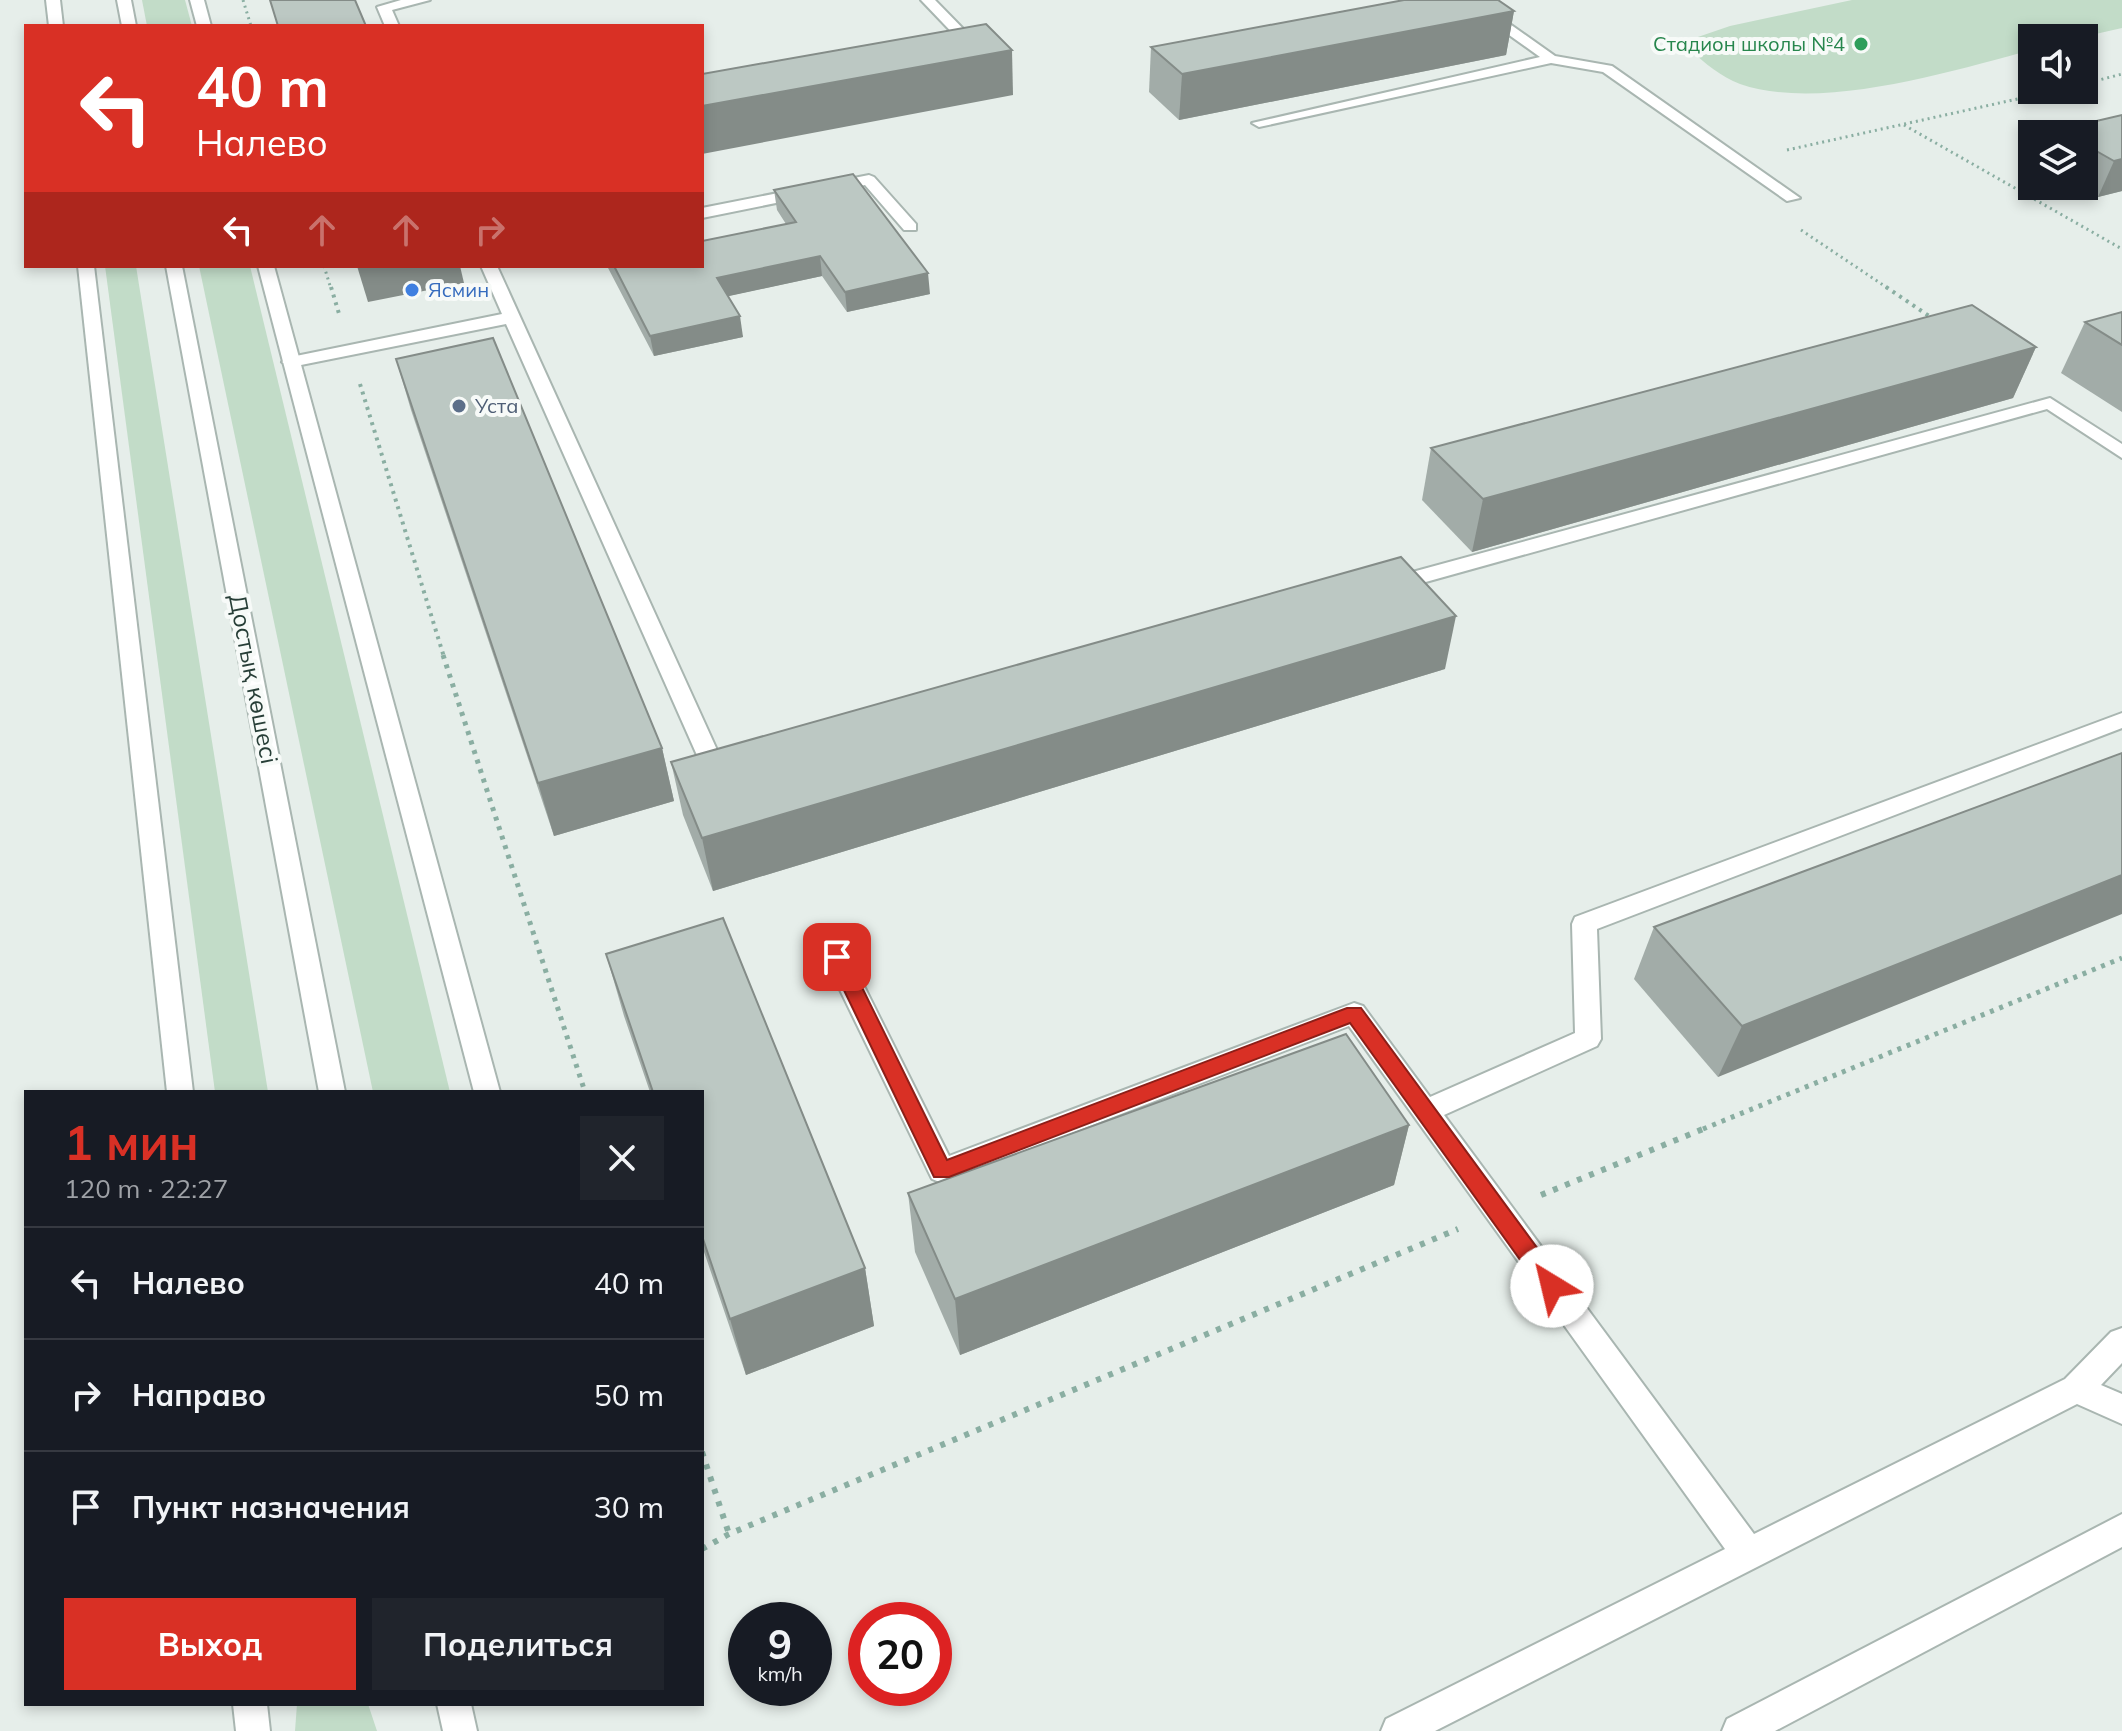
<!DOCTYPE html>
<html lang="ru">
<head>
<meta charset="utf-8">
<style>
  body { margin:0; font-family:Mulish,sans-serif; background:#20242c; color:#f1f3f6; height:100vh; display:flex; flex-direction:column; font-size:30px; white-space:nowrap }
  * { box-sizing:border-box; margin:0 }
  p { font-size:26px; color:#9ea1a6 }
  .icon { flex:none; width:44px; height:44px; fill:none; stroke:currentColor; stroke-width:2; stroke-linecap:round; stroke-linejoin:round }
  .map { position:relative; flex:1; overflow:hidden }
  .drawer { position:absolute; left:24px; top:1090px; width:680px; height:616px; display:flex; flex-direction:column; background:#171b24; border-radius:0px; box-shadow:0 4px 12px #0003 }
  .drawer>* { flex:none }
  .top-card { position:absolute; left:24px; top:24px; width:680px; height:244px; border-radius:0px; box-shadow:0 4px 12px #0003; background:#d93025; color:#fff; overflow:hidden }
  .fabs { position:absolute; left:2018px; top:24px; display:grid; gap:16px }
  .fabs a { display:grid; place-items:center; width:80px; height:80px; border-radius:0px; background:#171b24; box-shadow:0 4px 12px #0003; font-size:40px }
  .speed { position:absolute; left:728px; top:1602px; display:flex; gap:16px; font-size:40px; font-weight:700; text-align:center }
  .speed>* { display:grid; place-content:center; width:104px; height:104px; border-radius:50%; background:#171b24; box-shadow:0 4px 12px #0003; line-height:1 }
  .speed small { font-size:20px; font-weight:400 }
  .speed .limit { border:12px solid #d22; background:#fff; color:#111 }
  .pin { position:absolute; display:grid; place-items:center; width:68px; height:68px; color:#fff; margin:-34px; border-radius:16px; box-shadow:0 4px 12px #0006 }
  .me { position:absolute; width:88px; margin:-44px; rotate:324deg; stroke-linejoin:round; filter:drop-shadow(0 0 6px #0008) }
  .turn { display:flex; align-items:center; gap:28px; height:168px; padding:0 40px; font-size:36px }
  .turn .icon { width:104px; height:104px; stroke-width:2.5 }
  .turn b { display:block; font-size:56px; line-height:68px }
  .lanes { display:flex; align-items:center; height:76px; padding:0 40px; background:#0003; justify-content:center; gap:40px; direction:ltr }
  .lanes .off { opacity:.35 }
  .round { display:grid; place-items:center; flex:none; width:84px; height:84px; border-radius:0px; background:#20242c }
  .headline { display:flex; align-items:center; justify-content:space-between; height:136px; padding:0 40px }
  h1 { font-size:48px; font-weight:700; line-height:60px; color:#d93025 }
  .action { display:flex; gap:16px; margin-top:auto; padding:16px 40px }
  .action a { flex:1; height:92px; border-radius:0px; background:#d93025; color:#fff; font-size:32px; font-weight:700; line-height:92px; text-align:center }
  .action a+a { background:#20242c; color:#f1f3f6 }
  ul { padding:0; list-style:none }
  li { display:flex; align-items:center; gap:24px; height:112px; padding:0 40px; border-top:2px solid #363941 }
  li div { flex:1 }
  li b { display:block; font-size:30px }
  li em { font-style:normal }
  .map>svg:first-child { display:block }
  .green { fill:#c2dcc8 }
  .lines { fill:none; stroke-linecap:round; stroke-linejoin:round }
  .service-casing { stroke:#a9b6b1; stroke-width:4 }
  .minor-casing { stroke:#a9b6b1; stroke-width:4 }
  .tertiary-casing { stroke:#a9b6b1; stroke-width:4 }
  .path-far3 { stroke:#8aaea2; stroke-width:3; stroke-dasharray:2 4; stroke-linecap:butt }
  .path-far2 { stroke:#8aaea2; stroke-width:4; stroke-dasharray:3 5; stroke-linecap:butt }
  .path-far1 { stroke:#8aaea2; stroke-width:5; stroke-dasharray:4 6; stroke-linecap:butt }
  .path { stroke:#8aaea2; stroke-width:6; stroke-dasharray:5 8; stroke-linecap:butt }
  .service { fill:#fff; fill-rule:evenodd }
  .minor { fill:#fff; fill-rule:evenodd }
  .tertiary { fill:#fff; fill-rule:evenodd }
  .wall { fill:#a2aca8 }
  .shaded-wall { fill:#848c88 }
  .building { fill:#bcc8c3; stroke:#848c88; stroke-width:2 }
  .route { fill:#d93025; stroke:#8d1f18; stroke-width:2 }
  .leisure-dot { fill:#2e9e5b; stroke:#f7faf8; stroke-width:3 }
  .shop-dot { fill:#3f7fe0; stroke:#f7faf8; stroke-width:3 }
  .service-dot { fill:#5c6f8a; stroke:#f7faf8; stroke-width:3 }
  .labels { text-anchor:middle; stroke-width:8; stroke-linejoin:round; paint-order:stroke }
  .far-leisure-label { font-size:20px; fill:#27864d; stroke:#f7faf8; text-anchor:end }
  .far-shop-label { font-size:20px; fill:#366cbe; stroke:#f7faf8; text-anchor:start }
  .far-service-label { font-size:20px; fill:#4e5e75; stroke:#f7faf8; text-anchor:start }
  .street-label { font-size:24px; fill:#273e37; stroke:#f7faf8 }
</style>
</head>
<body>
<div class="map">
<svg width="2122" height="1731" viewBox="0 0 2122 1731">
  <rect width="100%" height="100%" fill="#e6eeea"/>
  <g class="green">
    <path d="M142,0H185L192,26H147Z"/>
    <path d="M1852,0H2122V28L2078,38H2032V50C1951,71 1821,112 1740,84C1721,77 1705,63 1690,50L1692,39L1730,26Z"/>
    <path d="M105,266H136L268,1092H215Z"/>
    <path d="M199,266H250L450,1092H373Z"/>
    <path d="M297,1704H368L377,1731H295Z"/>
  </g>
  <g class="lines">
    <defs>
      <g id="service">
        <path d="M401,0H430L392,10L399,26H385L377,7Z"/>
        <path d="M921,0H935L978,44V50L959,52L957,49L964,45Z"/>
        <path d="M1460,0H1476L1555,56L1612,66L1800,198L1787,201L1603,72L1551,63L1259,127L1252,123L1540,57Z"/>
        <path d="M869,175L874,177L916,224V230H904L865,185L702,218V208Z"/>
        <path d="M481,266H497L722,761L734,762L737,768L734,774L715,779L704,771L506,324L291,367L282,362L291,357L502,314Z"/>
        <path d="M2050,398L2122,444V458L2047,409L1397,590H1383L1380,585L1383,580Z"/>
        <path d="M2122,713V728L1597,929L1601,1039L1597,1046L1444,1115L1754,1534L2065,1379L2111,1332L2122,1328V1363L2101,1385L2122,1394V1424L2077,1404L1435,1731H1381L1386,1719L1725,1549L1349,1026L942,1183L932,1179L824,957L828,950L837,947L846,950L949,1156L1354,1003L1363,1006L1430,1097L1575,1033L1572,924L1575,917Z"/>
      </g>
      <g id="minor">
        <path d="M190,0H204L211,26H197Z"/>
        <path d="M258,266H274L500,1092H474Z"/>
      </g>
      <g id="tertiary">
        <path d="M46,0H60L63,26H49Z"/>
        <path d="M117,0H131L136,26H122Z"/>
        <path d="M78,266H94L193,1092H167Z"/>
        <path d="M166,266H182L345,1092H319Z"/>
        <path d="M2122,1514V1547L1775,1731H1722L1727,1719Z"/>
        <path d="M233,1704H267L270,1731H236Z"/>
        <path d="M437,1704H471L477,1731H443Z"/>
      </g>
    </defs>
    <use href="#service" class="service-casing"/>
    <use href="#minor" class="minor-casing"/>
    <use href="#tertiary" class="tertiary-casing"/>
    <g class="path-far3">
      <path d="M243,0L251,26"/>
      <path d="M2084,84L2122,74"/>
      <path d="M1904,125L2122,249"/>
      <path d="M1787,150L2058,90"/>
      <path d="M1801,230L1889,289"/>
      <path d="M324,266L331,289"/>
    </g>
    <g class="path-far2">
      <path d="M331,287L340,317"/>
      <path d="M1886,287L1932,318"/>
      <path d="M360,384L444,657"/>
    </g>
    <g class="path-far1">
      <path d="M443,655L585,1092"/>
      <path d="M1703,1129L2122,958"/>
    </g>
    <g class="path">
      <path d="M1541,1195L1708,1127"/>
      <path d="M702,1452L729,1534"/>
      <path d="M702,1549L729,1534L1458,1229"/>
    </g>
    <use href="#service" class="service"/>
    <use href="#minor" class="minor"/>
    <use href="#tertiary" class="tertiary"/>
  </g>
  <g class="wall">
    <path d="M1514,11L1506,55L1179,120L1149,92L1151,47Z"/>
    <path d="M2122,115V191L2098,197L2079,186H2084V134H2056L2058,130Z"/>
    <path d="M774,190L930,294L847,312L822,276L728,296L743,337L654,356L607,266H702L786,224L777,210Z"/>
    <path d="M2122,312V412L2061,373L2085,322Z"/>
    <path d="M2036,347L2013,398L1472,552L1422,500L1431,448Z"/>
    <path d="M396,359L662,748L674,801L554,836L411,410Z"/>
    <path d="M1445,669L713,891L683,815L671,762Z"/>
    <path d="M2122,753L1718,1077L1634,979L1654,927Z"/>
    <path d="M606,954L865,1268L874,1326L746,1375L702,1246V1092H650L624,1016Z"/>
    <path d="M1409,1125L1394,1185L960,1355L915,1252L908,1193Z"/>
  </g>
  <g class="shaded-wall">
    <path d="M1514,11L1506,55L1179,120L1182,74Z"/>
    <path d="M1012,50L1013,95L702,154V106Z"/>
    <path d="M2122,159V191L2098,197L2114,161Z"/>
    <path d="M820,256L822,276L720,298L717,278Z"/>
    <path d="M357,266H460L464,283L368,302Z"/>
    <path d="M928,273L930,294L847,312L845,292Z"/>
    <path d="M740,316L743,337L654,356L650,336Z"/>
    <path d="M2036,347L2013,398L1472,552L1483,499Z"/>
    <path d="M1456,616L1445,669L713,891L702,838Z"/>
    <path d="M662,748L674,801L554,836L538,783Z"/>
    <path d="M2122,875V914L1718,1077L1742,1026Z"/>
    <path d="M1409,1125L1394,1185L960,1355L955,1299Z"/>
    <path d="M865,1268L874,1326L746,1375L730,1319Z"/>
  </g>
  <g class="building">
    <path d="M270,0H355L366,26H278Z"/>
    <path d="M1404,0H1498L1514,11L1182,74L1151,47Z"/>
    <path d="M986,24L1012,50L702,106V74Z"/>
    <path d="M2122,115V159L2114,161L2084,144V134H2065L2058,130Z"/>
    <path d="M853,174L928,273L845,292L820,256L717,278L740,316L650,336L614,266H702V241L796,222L774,190Z"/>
    <path d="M1972,305L2036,347L1483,499L1431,448Z"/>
    <path d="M2122,312V345L2085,322Z"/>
    <path d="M493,338L662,748L538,783L396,359Z"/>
    <path d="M1401,557L1456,616L702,838L671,762Z"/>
    <path d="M2122,753V875L1742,1026L1654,927Z"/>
    <path d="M723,918L865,1268L730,1319L702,1236V1092H653L606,954Z"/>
    <path d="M1346,1034L1409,1125L955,1299L908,1193Z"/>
  </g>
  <path class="route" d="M837,950L847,957L947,1160L1347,1008H1361L1560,1279L1563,1286L1560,1293L1552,1296L1544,1293L1350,1023L949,1177H934L828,957Z"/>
  <circle class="leisure-dot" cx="1861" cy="44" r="8"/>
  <circle class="shop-dot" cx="412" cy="290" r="8"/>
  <circle class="service-dot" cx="459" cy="406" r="8"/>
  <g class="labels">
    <g class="far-leisure-label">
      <text x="1845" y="51">Стадион школы №4</text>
    </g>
    <g class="far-shop-label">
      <text x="428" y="297">Ясмин</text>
    </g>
    <g class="far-service-label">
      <text x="475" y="413">Уста</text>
    </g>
    <g class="street-label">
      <text transform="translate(253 679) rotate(79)" y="8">Достық көшесі</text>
    </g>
  </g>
</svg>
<div class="fabs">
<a><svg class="icon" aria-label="sound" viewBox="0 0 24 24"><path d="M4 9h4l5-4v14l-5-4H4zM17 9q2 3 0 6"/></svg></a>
<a><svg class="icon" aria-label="layers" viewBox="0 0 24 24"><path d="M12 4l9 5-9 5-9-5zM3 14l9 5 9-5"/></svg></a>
</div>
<div class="speed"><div>9<small>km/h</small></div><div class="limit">20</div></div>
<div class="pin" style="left:837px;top:957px;background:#d93025"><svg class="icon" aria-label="arrive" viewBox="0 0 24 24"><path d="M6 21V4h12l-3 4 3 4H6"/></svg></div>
<svg class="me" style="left:1552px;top:1286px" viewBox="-20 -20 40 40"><circle r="19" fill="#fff"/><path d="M0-13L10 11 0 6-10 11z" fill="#d93025"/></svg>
<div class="top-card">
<div class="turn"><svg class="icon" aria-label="left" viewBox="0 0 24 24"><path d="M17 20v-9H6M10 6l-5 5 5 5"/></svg><div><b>40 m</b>Налево</div></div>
<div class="lanes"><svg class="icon" aria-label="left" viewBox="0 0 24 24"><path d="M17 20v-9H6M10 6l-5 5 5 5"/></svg><svg class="icon off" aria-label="ahead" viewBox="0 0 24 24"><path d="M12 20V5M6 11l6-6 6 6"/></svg><svg class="icon off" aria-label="ahead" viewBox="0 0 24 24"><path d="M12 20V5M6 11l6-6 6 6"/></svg><svg class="icon off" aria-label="right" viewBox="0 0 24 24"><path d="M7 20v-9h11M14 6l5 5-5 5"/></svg></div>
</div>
<section class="drawer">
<div class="headline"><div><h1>1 мин</h1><p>120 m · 22:27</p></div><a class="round"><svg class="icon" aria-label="close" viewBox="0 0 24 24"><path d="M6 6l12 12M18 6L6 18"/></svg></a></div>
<ul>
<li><svg class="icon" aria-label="left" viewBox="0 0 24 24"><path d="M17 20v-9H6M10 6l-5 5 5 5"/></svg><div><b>Налево</b></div><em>40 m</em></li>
<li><svg class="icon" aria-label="right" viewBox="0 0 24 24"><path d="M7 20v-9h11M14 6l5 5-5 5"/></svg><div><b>Направо</b></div><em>50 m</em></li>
<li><svg class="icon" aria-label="arrive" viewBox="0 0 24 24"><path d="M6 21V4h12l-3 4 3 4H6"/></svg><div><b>Пункт назначения</b></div><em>30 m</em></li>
</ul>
<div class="action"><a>Выход</a><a>Поделиться</a></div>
</section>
</div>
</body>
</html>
